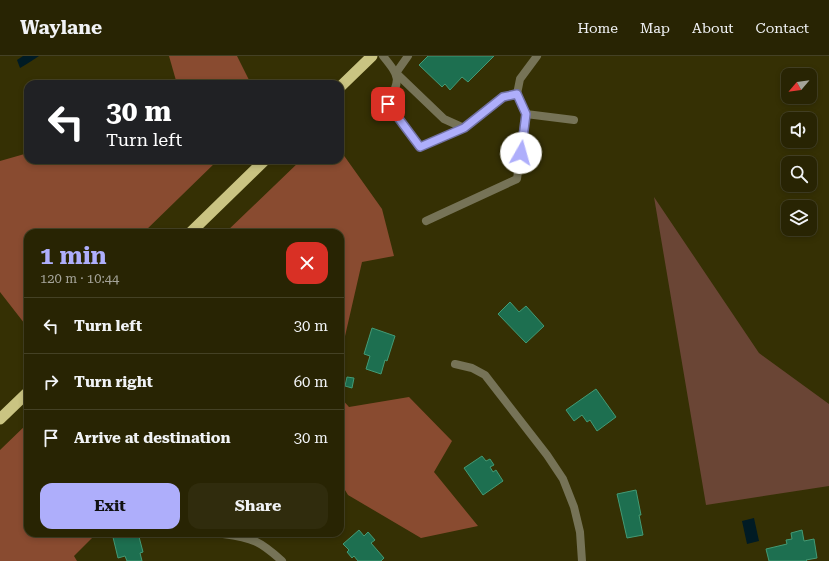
<!DOCTYPE html>
<html lang="en">
<head>
<meta charset="utf-8">
<style>
  body { margin:0; font-family:"Roboto Serif",serif; background:#302c0d; color:#f1f3f6; height:100vh; display:flex; flex-direction:column; font-size:15px; white-space:nowrap }
  * { box-sizing:border-box; margin:0 }
  p { font-size:13px; color:#a5a49a }
  .icon { flex:none; width:22px; height:22px; fill:none; stroke:currentColor; stroke-width:2; stroke-linecap:round; stroke-linejoin:round }
  .map { position:relative; flex:1; overflow:hidden }
  .side { position:absolute; left:24px; top:173px; width:320px; height:308px; display:flex; flex-direction:column; background:#282403; border-radius:12px; box-shadow:0 2px 6px #0003,0 0 0 1px #444125 }
  .side>* { flex:none }
  .banner { position:absolute; left:24px; top:24px; width:320px; height:84px; border-radius:12px; box-shadow:0 2px 6px #0003,0 0 0 1px #444125; background:#202124; color:#fff; overflow:hidden }
  .needle { width:26px; rotate:241deg }
  .tools { position:absolute; left:781px; top:12px; display:grid; gap:8px }
  .tools a { display:grid; place-items:center; width:36px; height:36px; border-radius:8px; background:#282403; box-shadow:0 2px 6px #0003,0 0 0 1px #444125; font-size:20px }
  .pin { position:absolute; display:grid; place-items:center; width:34px; height:34px; color:#fff; margin:-17px; border-radius:8px; box-shadow:0 2px 6px #0006 }
  .me { position:absolute; width:44px; margin:-22px; rotate:7deg; stroke-linejoin:round; filter:drop-shadow(0 0 3px #0008) }
  .turn { display:flex; align-items:center; gap:14px; height:84px; padding:0 16px; font-size:18px }
  .turn .icon { width:52px; height:52px; stroke-width:2.5 }
  .turn b { display:block; font-size:28px; line-height:34px }
  .round { display:grid; place-items:center; flex:none; width:42px; height:42px; border-radius:12px; background:#302c0d }
  .head { display:flex; align-items:center; justify-content:space-between; height:68px; padding:0 16px }
  h1 { font-size:24px; font-weight:700; line-height:30px; color:#aeaefb }
  .cta { display:flex; gap:8px; margin-top:auto; padding:8px 16px }
  .cta a { flex:1; height:46px; border-radius:12px; background:#aeaefb; color:#111; font-size:16px; font-weight:700; line-height:46px; text-align:center }
  .cta a+a { background:#302c0d; color:#f1f3f6 }
  ul { padding:0; list-style:none }
  li { display:flex; align-items:center; gap:12px; height:56px; padding:0 16px; border-top:1px solid #444125 }
  li div { flex:1 }
  li b { display:block; font-size:15px }
  li em { font-style:normal }
  header { display:flex; align-items:center; gap:24px; box-sizing:border-box; height:56px; padding:0 20px; background:#282403; border-bottom:1px solid #444125 }
  header strong { font-size:19px }
  nav { display:flex; gap:22px; margin-inline-start:auto; font-size:14px }
  .map>svg:first-child { display:block }
  .green { fill:#6a4535 }
  .forest { fill:#894b30 }
  .water { fill:#011b24 }
  .building { fill:#1d6f50; stroke:#439a75 }
  .lines { fill:none; stroke-linecap:round; stroke-linejoin:round }
  .service { stroke:#767357; stroke-width:8 }
  .minor { stroke:#767357; stroke-width:8 }
  .trunk { stroke:#cac482; stroke-width:11 }
  .route-casing { stroke:#7171a3; stroke-width:10 }
  .route { stroke:#aeaefb; stroke-width:7 }
</style>
</head>
<body>
<header>
<strong>Waylane</strong>
<nav><a>Home</a><a>Map</a><a>About</a><a>Contact</a></nav>
</header>
<div class="map">
<svg width="829" height="505" viewBox="0 0 829 505">
  <rect width="100%" height="100%" fill="#353004"/>
  <path class="green" d="M654,141L759,297L829,348V430L706,449Z"/>
  <g class="forest">
    <path d="M169,0H237L251,28H177Z"/>
    <path d="M340,94L382,153L394,200L362,206L340,302V177H225L301,104H340Z"/>
    <path d="M28,97V104H218L143,177H28V272L0,236V105Z"/>
    <path d="M340,341L349,351L409,341L452,385L434,416L478,470L421,482L348,439L340,426Z"/>
    <path d="M28,367V477H97L74,500L77,505H0V394Z"/>
  </g>
  <g class="water">
    <path d="M23,0H39C33,4 27,8 20,12L17,4Z"/>
    <path d="M754,462L759,485L747,488L742,465Z"/>
  </g>
  <g class="building">
    <path d="M428,0H494L468,26L462,21L450,34L445,28L442,31L419,9Z"/>
    <path d="M510,246L519,256L526,250L544,270L526,287L498,258Z"/>
    <path d="M372,272L395,280L387,305L385,304L381,318L366,313L370,300L364,298Z"/>
    <path d="M347,321L354,322L352,332L345,330Z"/>
    <path d="M596,333L616,361L597,375L590,364L587,366L582,359L574,365L566,354Z"/>
    <path d="M482,400L486,405L490,403L494,409L490,411L493,416L496,414L503,425L483,439L464,412Z"/>
    <path d="M636,434L641,459H639L643,479L627,482L617,438Z"/>
    <path d="M359,474L364,480L368,476L375,484L371,487L384,502L381,505H358L354,500L352,502L347,496L349,494L343,488Z"/>
    <path d="M802,474L804,485L814,483L817,502L806,504L807,505H769L766,493L787,488L786,484L792,483L791,477Z"/>
    <path d="M112,477H138L143,496L140,497L142,505H127L125,500L118,502Z"/>
  </g>
  <g class="lines">
    <g class="service">
      <path d="M383,0C400,21 401,23 388,48L420,91L464,72L503,41L517,38"/>
      <path d="M408,0L396,17L444,63L464,72"/>
      <path d="M526,58L517,38L520,23L537,0"/>
      <path d="M426,165L517,123L526,58L574,64"/>
    </g>
    <g class="minor">
      <path d="M455,308L472,312L485,319L547,399L563,423L574,451L580,476L582,505"/>
      <path d="M223,478C253,482 260,485 282,505"/>
    </g>
    <g class="trunk">
      <path d="M340,31L372,0"/>
      <path d="M190,177L265,104"/>
      <path d="M0,363L28,336"/>
    </g>
  </g>
  <g class="lines">
    <defs>
      <path id="route" d="M388,48L420,91L464,72L503,41L517,38L526,58L521,97"/>
    </defs>
    <use href="#route" class="route-casing"/>
    <use href="#route" class="route"/>
  </g>
</svg>
<div class="tools">
<a><svg class="needle" viewBox="-14 -14 28 28"><path d="M0-13l5 13h-10z" fill="#e53935"/><path d="M0 13l5-13h-10z" fill="#a5a49a"/></svg></a>
<a><svg class="icon" aria-label="sound" viewBox="0 0 24 24"><path d="M4 9h4l5-4v14l-5-4H4zM17 9q2 3 0 6"/></svg></a>
<a><svg class="icon" aria-label="search" viewBox="0 0 24 24"><circle cx="10" cy="10" r="6"/><path d="M15 15l6 6"/></svg></a>
<a><svg class="icon" aria-label="layers" viewBox="0 0 24 24"><path d="M12 4l9 5-9 5-9-5zM3 14l9 5 9-5"/></svg></a>
</div>
<div class="pin" style="left:388px;top:48px;background:#d93025"><svg class="icon" aria-label="arrive" viewBox="0 0 24 24"><path d="M6 21V4h12l-3 4 3 4H6"/></svg></div>
<svg class="me" style="left:521px;top:97px" viewBox="-20 -20 40 40"><circle r="19" fill="#fff"/><path d="M0-13L10 11 0 6-10 11z" fill="#aeaefb"/></svg>
<div class="banner">
<div class="turn"><svg class="icon" aria-label="left" viewBox="0 0 24 24"><path d="M17 20v-9H6M10 6l-5 5 5 5"/></svg><div><b>30 m</b>Turn left</div></div>
</div>
<section class="side">
<div class="head"><div><h1>1 min</h1><p>120 m · 10:44</p></div><a class="round" style="background:#d93025;color:#fff"><svg class="icon" aria-label="close" viewBox="0 0 24 24"><path d="M6 6l12 12M18 6L6 18"/></svg></a></div>
<ul>
<li><svg class="icon" aria-label="left" viewBox="0 0 24 24"><path d="M17 20v-9H6M10 6l-5 5 5 5"/></svg><div><b>Turn left</b></div><em>30 m</em></li>
<li><svg class="icon" aria-label="right" viewBox="0 0 24 24"><path d="M7 20v-9h11M14 6l5 5-5 5"/></svg><div><b>Turn right</b></div><em>60 m</em></li>
<li><svg class="icon" aria-label="arrive" viewBox="0 0 24 24"><path d="M6 21V4h12l-3 4 3 4H6"/></svg><div><b>Arrive at destination</b></div><em>30 m</em></li>
</ul>
<div class="cta"><a>Exit</a><a>Share</a></div>
</section>
</div>
</body>
</html>
